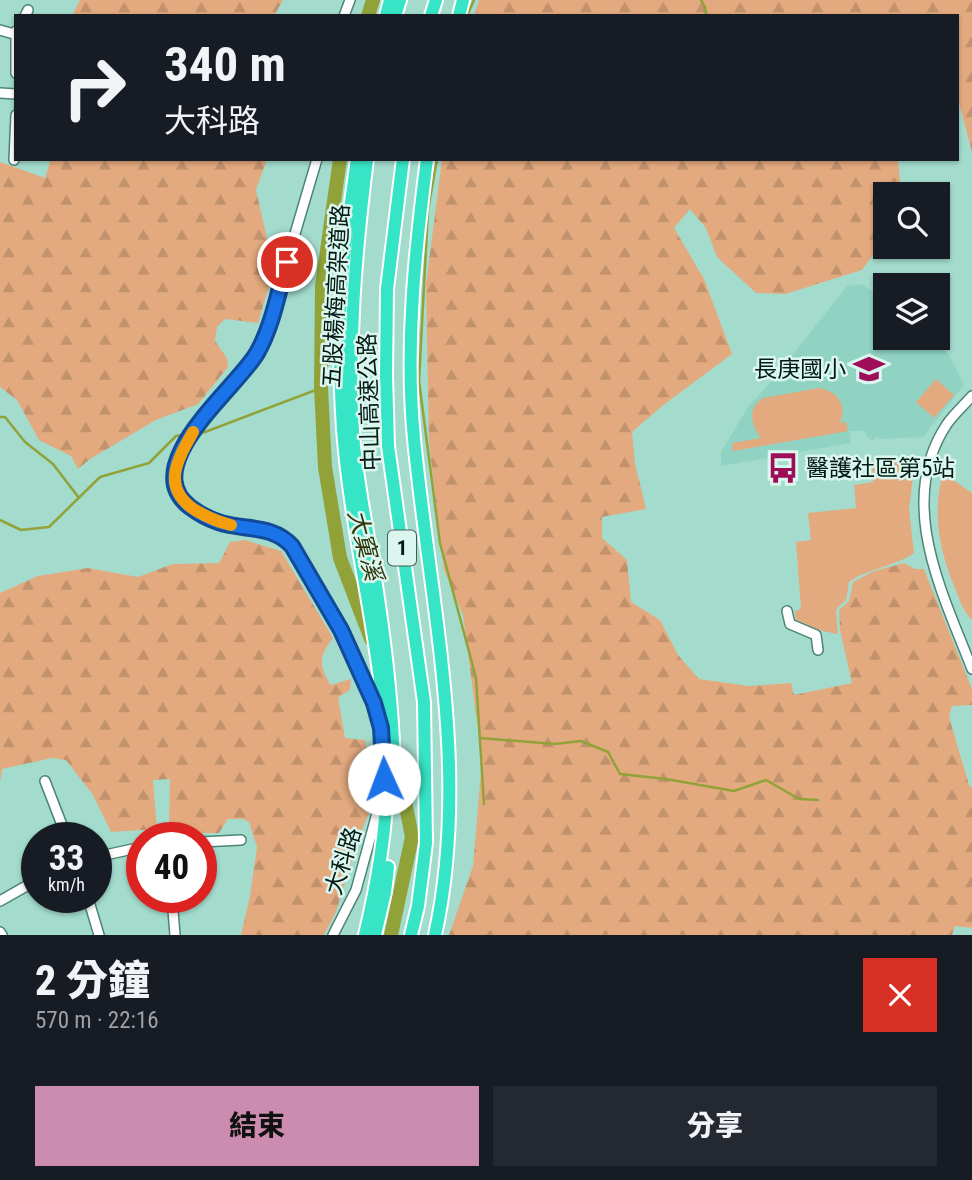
<!DOCTYPE html>
<html lang="zh-TW">
<head>
<meta charset="utf-8">
<style>
  body { margin:0; font-family:"Roboto Condensed","Noto Sans TC",sans-serif; background:#242831; color:#f1f3f6; height:100vh; display:flex; flex-direction:column; font-size:26px; white-space:nowrap }
  * { box-sizing:border-box; margin:0 }
  p { font-size:23px; color:#9ea1a6 }
  .icon { flex:none; width:38px; height:38px; fill:none; stroke:currentColor; stroke-width:2; stroke-linecap:round; stroke-linejoin:round }
  .map { position:relative; height:935px; overflow:hidden }
  .panel { display:flex; flex-direction:column; background:#171b24; flex:1 }
  .panel>* { flex:none }
  .hud { position:absolute; left:14px; top:14px; width:945px; height:147px; border-radius:0px; box-shadow:0 2px 5px #0004; background:#171b24; color:#f1f3f6; overflow:hidden }
  .controls { position:absolute; left:873px; top:182px; display:grid; gap:14px }
  .controls a { display:grid; place-items:center; width:77px; height:77px; border-radius:0px; background:#171b24; box-shadow:0 2px 5px #0004; font-size:35px }
  .speed { position:absolute; left:21px; top:822px; display:flex; gap:14px; font-size:35px; font-weight:700; text-align:center }
  .speed>* { display:grid; place-content:center; width:91px; height:91px; border-radius:50%; background:#171b24; box-shadow:0 2px 5px #0004; line-height:1 }
  .speed small { font-size:18px; font-weight:400 }
  .speed .limit { border:10px solid #d22; background:#fff; color:#111 }
  .pin { position:absolute; display:grid; place-items:center; width:60px; height:60px; color:#fff; margin:-30px; border:4px solid #fff; border-radius:50%; box-shadow:0 2px 7px #0007 }
  .me { position:absolute; width:77px; margin:-38px; rotate:358deg; stroke-linejoin:round; filter:drop-shadow(0 0 5px #0008) }
  .turn { display:flex; align-items:center; gap:24px; height:147px; padding:0 35px; font-size:32px }
  .turn .icon { width:91px; height:91px; stroke-width:2.5 }
  .turn b { display:block; font-size:49px; line-height:60px }
  .round { display:grid; place-items:center; flex:none; width:74px; height:74px; border-radius:0px; background:#242831 }
  .head { display:flex; align-items:center; justify-content:space-between; height:119px; padding:0 35px }
  h1 { font-size:42px; font-weight:800; line-height:52px }
  .cta { display:flex; gap:14px; margin-top:auto; padding:14px 35px }
  .cta a { flex:1; height:80px; border-radius:0px; background:#cc8caf; color:#111; font-size:28px; font-weight:800; line-height:80px; text-align:center }
  .cta a+a { background:#242831; color:#f1f3f6 }
  .map>svg:first-child { display:block }
  .built { fill:#90d3c2 }
  .green { fill:#e4aa7f }
  .forest { fill:url(#forest-firs) }
  .lines { fill:none; stroke-linecap:round; stroke-linejoin:round }
  .stream { stroke:#91a239; stroke-width:2.5 }
  .river { stroke:#91a239; stroke-width:14 }
  .minor-casing { stroke:#4d8477; stroke-width:12 }
  .highway-casing { stroke:#fff; stroke-width:16 }
  .minor { stroke:#fff; stroke-width:9 }
  .highway { stroke:#36e4c6; stroke-width:12 }
  .route-casing { stroke:#114b97; stroke-width:18 }
  .route { stroke:#1a73e8; stroke-width:12 }
  .slow { stroke:#f59e0b; stroke-width:12 }
  .labels { text-anchor:middle; stroke-width:5; stroke-linejoin:round; paint-order:stroke }
  .shield { fill:#daf6ee; stroke:#445c56; stroke-width:2 }
  .shield-label { font-size:21px; font-weight:bold; fill:#041a15 }
  .street-label { font-size:23px; fill:#041a15; stroke:#daf6ee }
  .poi-label { font-size:23px; fill:#041a15; stroke:#daf6ee; text-anchor:end }
  .water-label { font-size:24px; font-style:italic; fill:#31370b; stroke:#daf6ee }
</style>
</head>
<body>
<div class="map">
<svg width="972" height="935" viewBox="0 0 972 935">
  <defs>
    <pattern id="forest-firs" width="22" height="20" patternUnits="userSpaceOnUse" patternTransform="scale(1.75)"><rect width="22" height="20" fill="#e4aa7f"/><path d="M5 1l3.5 6h-7zM16 11l3.5 6h-7z" fill="#c2926d"/></pattern>
  </defs>
  <rect width="100%" height="100%" fill="#a3dccd"/>
  <path class="built" d="M862,284L885,301L886,338H929L949,355L964,385L923,437L881,439L876,437L872,441L867,437L865,431H850L851,443L721,466V452L748,407L771,382L847,286Z"/>
  <g class="green">
    <path d="M936,379L954,395L934,418L916,402Z"/>
    <path d="M819,388C837,391 848,405 840,423L846,422L848,431L733,451L732,443L761,438C751,425 747,408 763,398Z"/>
    <path d="M915,460L909,510L914,553C894,567 869,568 849,582L846,600L837,608L836,612L838,634L822,631L796,620L795,611L801,609L796,542L811,540L808,513L856,508L854,485L873,482L872,461Z"/>
    <path d="M943,473L972,493V620C963,611 959,598 954,586C939,549 932,512 943,473Z"/>
  </g>
  <g class="forest">
    <path d="M80,0H283L274,16H72Z"/>
    <path d="M479,0H972V152L957,96V16H474Z"/>
    <path d="M51,159H267L256,190L274,269L258,323L225,319L217,327L215,341L227,358L228,367L198,404L156,420L90,459L78,469L71,456L39,440L17,400L0,387V162L45,178Z"/>
    <path d="M442,159H898L901,194H886V247H888L873,255L862,270L785,294L756,293L717,257L706,228L690,209L674,228L704,279L732,354L662,406L632,432L635,463L646,509L602,517V538L627,560L631,602L660,620L678,655L699,679L749,686L791,683L794,695L852,683L840,630L839,610L849,601L853,582L874,571L904,563L915,569H924L972,689V705L952,706L949,717L969,785L972,788V928L955,926L952,935H449L473,866L482,760L463,615L444,570L429,442L426,285Z"/>
    <path d="M245,540L281,551L333,638C319,656 318,666 331,685L351,679L350,690L338,697L345,738L365,740L375,799L360,834L336,912L324,935H241L250,896L257,847L249,822L243,819H228L219,833H184L182,829L169,827L170,779L153,780L157,829L111,832L93,795L66,760L52,758L2,769L0,783V593L38,576L88,568L138,577L173,564L219,563L230,542Z"/>
  </g>
  <g class="lines">
    <g class="stream">
      <path d="M701,0L705,7L706,16"/>
      <path d="M467,16L474,0"/>
      <path d="M437,159L428,210L419,381L440,543L476,678L484,804"/>
      <path d="M0,417H5L25,442L53,464L79,498"/>
      <path d="M195,434L205,432L321,388"/>
      <path d="M0,520L21,530L49,527L100,477L149,463L176,436L188,434"/>
      <path d="M480,738L555,744L581,741L608,752L620,774L666,779L734,791L766,780L799,799L818,800"/>
    </g>
    <g class="river">
      <path d="M368,16L373,0"/>
      <path d="M340,159L322,286L321,388L325,467L340,558L371,639"/>
      <path d="M391,935L412,837L396,755"/>
    </g>
    <defs>
      <g id="minor">
        <path d="M25,16L28,10"/>
        <path d="M344,16L350,0"/>
        <path d="M0,30L14,34"/>
        <path d="M16,31V73"/>
        <path d="M0,93L16,94"/>
        <path d="M317,159L264,339C259,348 255,358 248,366C223,399 136,471 195,510C202,514 210,520 218,522C245,531 272,524 292,546L341,630L374,703L380,722"/>
        <path d="M14,160L16,115"/>
        <path d="M972,396C964,405 954,414 947,424C895,502 943,594 972,669"/>
        <path d="M787,611L790,624L816,635L818,650"/>
        <path d="M45,781L67,838"/>
        <path d="M201,842L241,840"/>
        <path d="M96,857L142,847"/>
        <path d="M88,898L99,935"/>
        <path d="M172,898L175,935"/>
        <path d="M0,901L37,880"/>
        <path d="M0,932L2,935"/>
        <path d="M333,935L356,890L382,795"/>
      </g>
      <g id="highway">
        <path d="M386,16L390,0"/>
        <path d="M395,16L400,0"/>
        <path d="M431,16L436,0"/>
        <path d="M459,16L463,0"/>
        <path d="M357,159C351,203 344,247 341,291C339,337 340,384 343,429C352,548 388,663 387,783C386,835 377,885 365,935"/>
        <path d="M367,159C355,255 347,349 354,445C358,486 366,526 373,566C384,634 393,703 394,772"/>
        <path d="M403,159L387,289L386,375L388,446L424,702L426,843L418,906L411,935"/>
        <path d="M427,159C415,252 405,346 414,439C430,603 471,771 435,935"/>
        <path d="M375,935L385,892L388,867"/>
      </g>
    </defs>
    <use href="#minor" class="minor-casing"/>
    <use href="#highway" class="highway-casing"/>
    <use href="#minor" class="minor"/>
    <use href="#highway" class="highway"/>
  </g>
  <g class="lines">
    <defs>
      <path id="route" d="M287,262C278,292 273,325 257,353C237,388 136,465 190,507C198,513 209,519 218,522C245,531 272,524 292,546L341,630L374,703L381,728L384,779"/>
    </defs>
    <use href="#route" class="route-casing"/>
    <use href="#route" class="route"/>
    <path class="slow" d="M193,432C177,460 161,488 195,510C207,517 218,522 231,525"/>
  </g>
  <defs>
    <symbol id="school-bare" viewBox="-9 -9 18 18"><path d="M0-5L7-2L0 1L-7-2ZM-4 1L0 2.5L4 1V4Q0 6-4 4Z" fill="#9e0e58" stroke="#daf6ee" stroke-width="2.5" paint-order="stroke"/></symbol>
    <symbol id="bus-bare" viewBox="-9 -9 18 18"><path d="M-5-6H5V4H4V6H2V4H-2V6H-4V4H-5ZM-3.5-4V0h7V-4ZM-3.5 1.2v1.5H-2V1.2ZM2 1.2v1.5H3.5V1.2Z" fill="#9e0e58" stroke="#daf6ee" stroke-width="2.5" paint-order="stroke"/></symbol>
  </defs>
  <g fill-rule="evenodd">
    <use href="#school-bare" x="847" y="347" width="44" height="44"/>
    <use href="#bus-bare" x="761" y="446" width="44" height="44"/>
  </g>
  <g class="labels">
    <rect class="shield" x="388" y="530.5" width="28" height="35" rx="5"/>
    <g class="shield-label">
      <text x="402" y="555">1</text>
    </g>
    <g class="street-label">
      <text transform="translate(336 296) rotate(-87)" y="8">五股楊梅高架道路</text>
      <text transform="translate(369 402) rotate(-92)" y="8">中山高速公路</text>
      <text transform="translate(343 861) rotate(-72)" y="8">大科路</text>
    </g>
    <g class="poi-label">
      <text x="846" y="377">長庚國小</text>
      <text x="806" y="476" text-anchor="start">醫護社區第5站</text>
    </g>
    <g class="water-label">
      <text transform="translate(365 545) rotate(75)" y="8">大窠溪</text>
    </g>
  </g>
</svg>
<div class="controls">
<a><svg class="icon" aria-label="search" viewBox="0 0 24 24"><circle cx="10" cy="10" r="6"/><path d="M15 15l6 6"/></svg></a>
<a><svg class="icon" aria-label="layers" viewBox="0 0 24 24"><path d="M12 4l9 5-9 5-9-5zM3 14l9 5 9-5"/></svg></a>
</div>
<div class="speed"><div>33<small>km/h</small></div><div class="limit">40</div></div>
<div class="pin" style="left:287px;top:262px;background:#d93025"><svg class="icon" aria-label="arrive" viewBox="0 0 24 24"><path d="M6 21V4h12l-3 4 3 4H6"/></svg></div>
<svg class="me" style="left:384px;top:779px" viewBox="-20 -20 40 40"><circle r="19" fill="#fff"/><path d="M0-13L10 11 0 6-10 11z" fill="#1a73e8"/></svg>
<div class="hud">
<div class="turn"><svg class="icon" aria-label="right" viewBox="0 0 24 24"><path d="M7 20v-9h11M14 6l5 5-5 5"/></svg><div><b>340 m</b>大科路</div></div>
</div>
</div>
<section class="panel">
<div class="head"><div><h1>2 分鐘</h1><p>570 m · 22:16</p></div><a class="round" style="background:#d93025;color:#fff"><svg class="icon" aria-label="close" viewBox="0 0 24 24"><path d="M6 6l12 12M18 6L6 18"/></svg></a></div>
<div class="cta"><a>結束</a><a>分享</a></div>
</section>
</body>
</html>
